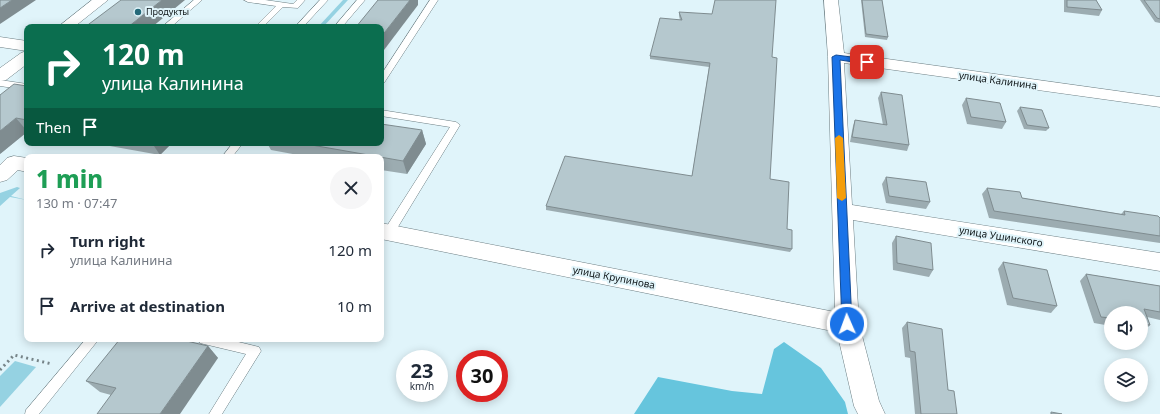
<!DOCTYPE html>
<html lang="en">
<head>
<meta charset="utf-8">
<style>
  body { margin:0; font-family:"Noto Sans",sans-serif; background:#f6f6f7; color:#1f2937; height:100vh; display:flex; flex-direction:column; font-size:15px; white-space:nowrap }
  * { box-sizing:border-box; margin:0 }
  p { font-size:13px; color:#747a83 }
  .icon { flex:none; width:22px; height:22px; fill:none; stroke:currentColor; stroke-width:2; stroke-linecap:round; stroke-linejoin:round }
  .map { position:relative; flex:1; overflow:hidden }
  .drawer { position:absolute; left:24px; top:154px; width:360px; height:188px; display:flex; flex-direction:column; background:#fff; border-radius:8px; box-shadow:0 2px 10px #0003 }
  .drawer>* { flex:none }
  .top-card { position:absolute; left:24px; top:24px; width:360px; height:122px; border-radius:8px; box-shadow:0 2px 10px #0003; background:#0b6e4f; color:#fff; overflow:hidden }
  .tools { position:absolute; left:1104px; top:306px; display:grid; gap:8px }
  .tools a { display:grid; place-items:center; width:44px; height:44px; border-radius:50%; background:#fff; box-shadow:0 2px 10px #0003; font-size:20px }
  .speed { position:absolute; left:396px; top:350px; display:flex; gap:8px; font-size:20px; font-weight:700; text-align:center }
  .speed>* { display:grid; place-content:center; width:52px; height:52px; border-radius:50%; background:#fff; box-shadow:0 2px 10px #0003; line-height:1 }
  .speed small { font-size:10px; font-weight:400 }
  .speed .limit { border:6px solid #d22; background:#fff; color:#111 }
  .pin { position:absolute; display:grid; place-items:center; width:34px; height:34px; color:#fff; margin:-17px; border-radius:8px; box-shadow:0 2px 6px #0006 }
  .me { position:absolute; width:44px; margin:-22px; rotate:358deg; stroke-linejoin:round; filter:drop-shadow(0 0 3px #0008) }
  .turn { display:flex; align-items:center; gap:14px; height:84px; padding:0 12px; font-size:18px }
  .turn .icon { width:52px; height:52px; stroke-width:2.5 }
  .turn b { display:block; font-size:28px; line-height:34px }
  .then { display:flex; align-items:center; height:38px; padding:0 12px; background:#0003; gap:8px; font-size:15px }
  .round { display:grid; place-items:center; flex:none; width:42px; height:42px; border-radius:21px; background:#f6f6f7 }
  .overview { display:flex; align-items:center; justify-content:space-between; height:68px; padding:0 12px }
  h1 { font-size:24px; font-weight:800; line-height:30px; color:#1e9e55 }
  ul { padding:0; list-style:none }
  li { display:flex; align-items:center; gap:12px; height:56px; padding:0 12px }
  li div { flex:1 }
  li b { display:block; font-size:15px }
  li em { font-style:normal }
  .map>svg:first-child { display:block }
  .green { fill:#95d2e2 }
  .forest { fill:#66c5dd }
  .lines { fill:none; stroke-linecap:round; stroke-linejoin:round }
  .service-casing { stroke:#6c7e83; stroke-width:1 }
  .minor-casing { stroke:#6c7e83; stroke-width:1 }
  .path { stroke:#768488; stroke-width:3; stroke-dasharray:2 3.5; stroke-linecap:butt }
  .service { fill:#fff; fill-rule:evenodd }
  .minor { fill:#fff; fill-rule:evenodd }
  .wall { fill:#9cacb1 }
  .shaded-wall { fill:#7f8c90 }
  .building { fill:#b5c8ce; stroke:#7f8c90 }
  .route { fill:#1a73e8; stroke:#114b97 }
  .slow { fill:#f59e0b }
  .poi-dot { fill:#246979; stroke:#e0f4fa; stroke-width:1.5 }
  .labels { text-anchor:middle; stroke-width:4; stroke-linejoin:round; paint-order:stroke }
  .far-poi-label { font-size:9px; fill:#0f1618; stroke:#e0f4fa; text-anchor:start }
  .street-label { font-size:10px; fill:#0f1618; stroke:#e0f4fa }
</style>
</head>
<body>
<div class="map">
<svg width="1160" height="414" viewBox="0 0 1160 414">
  <rect width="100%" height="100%" fill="#e0f4fa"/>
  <g class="green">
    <path d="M343,0H348L323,27H318Z"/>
    <path d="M17,187L20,188L11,196L27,200L10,197L0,206V193Z"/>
    <path d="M15,361L36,367L0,407V376Z"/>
  </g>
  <path class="forest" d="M784,342L821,368L845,402L848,414H634L658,377L732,391L762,394L774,349Z"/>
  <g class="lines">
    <defs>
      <g id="service">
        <path d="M194,0H202L171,27H162Z"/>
        <path d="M244,0H265L293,4L297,0H305L298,8L283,7L263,27H255L276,6L248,2Z"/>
        <path d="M320,0H328L303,27H295Z"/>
        <path d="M357,0H365L342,27H334Z"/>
        <path d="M430,0H438L384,83L381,84V75Z"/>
        <path d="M0,80L27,84V90L0,86Z"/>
        <path d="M381,110L456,122L460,125L393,235H385L384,232L385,229L450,127L381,116Z"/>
        <path d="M233,143H243L232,157H222Z"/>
        <path d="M86,339H99L39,414H25L26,410Z"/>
        <path d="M198,339H226L255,346L259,347L261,351L222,414H209L246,354L204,344L200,343Z"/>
      </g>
      <g id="minor">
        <path d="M92,0H108L74,27H58Z"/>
        <path d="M824,0H838L844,53L1160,97V107L844,63L852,205L1160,253V271L853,220L859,324L879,401L885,414H858L854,406L837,332L381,239V223L835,312L828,57Z"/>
        <path d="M0,37L27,41V51L0,47Z"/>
        <path d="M27,51V64L6,80L0,81V68L21,53Z"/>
        <path d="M14,156L27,158V172L18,170L7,180L0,182V165L7,158Z"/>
      </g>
    </defs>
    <use href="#service" class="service-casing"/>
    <use href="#minor" class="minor-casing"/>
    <path class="path" d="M0,370L14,355L52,364"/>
    <use href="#service" class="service"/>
    <use href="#minor" class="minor"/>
  </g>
  <g class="wall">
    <path d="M861,0H882L888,37L887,40L865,37Z"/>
    <path d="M1064,0H1096L1102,10L1099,16L1064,12Z"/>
    <path d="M1140,0H1160V23L1155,22Z"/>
    <path d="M679,12L772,57L770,179L787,229L792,249L790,252L546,210V206L692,176L709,67L650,59V56L680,20L679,16Z"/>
    <path d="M27,86V132L0,154Z"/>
    <path d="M881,92L909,145L907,151L850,142L853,126L855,120L883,125L878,98Z"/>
    <path d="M966,98L1006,122L1002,129L967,124L962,105Z"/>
    <path d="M1020,107L1049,128L1046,131L1024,129L1017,111Z"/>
    <path d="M422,130L426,144L407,174L381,170V157H309L271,150L267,143H381Z"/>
    <path d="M93,143H172L160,155Z"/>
    <path d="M886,177L930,202L926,209L886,203L882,184Z"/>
    <path d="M987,188L1022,198L1121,214L1124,211L1160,218V243L989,218L982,194Z"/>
    <path d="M896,236L933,270L929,277L893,270L892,243Z"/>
    <path d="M1003,262L1057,306L1051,313L1007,305L998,269Z"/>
    <path d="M1086,274L1160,286V320L1147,317L1150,325L1143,332L1141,331V313H1111V326L1094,323L1080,281Z"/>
    <path d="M907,322L948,390L957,414H915L910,358L905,357L902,328Z"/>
    <path d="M208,346L218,358L111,395L100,392L86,381Z"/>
  </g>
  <g class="shaded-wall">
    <path d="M12,0H36L0,24V8Z"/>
    <path d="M162,0H185L152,27H128Z"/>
    <path d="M410,0H418V5L381,54V37Z"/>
    <path d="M16,118L27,131V132L0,154V131Z"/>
    <path d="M422,130L426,144L407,174L403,161Z"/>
    <path d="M152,143H172L160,155Z"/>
    <path d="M208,346L218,358L180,414H160Z"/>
  </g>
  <g class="building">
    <path d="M0,0H12L0,8Z"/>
    <path d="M121,0H162L128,27H85Z"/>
    <path d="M378,0H410L381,37V27H356Z"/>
    <path d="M715,0H776L772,57L777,58L770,179L789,182L787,229L792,230V249L546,206L565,156L692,176L710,63L650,56L660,18L682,20L679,12L712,14Z"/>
    <path d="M862,0H882L888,37L866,34Z"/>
    <path d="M1067,0H1096L1102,10L1067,7Z"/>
    <path d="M1144,0H1160V19L1157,18Z"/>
    <path d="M14,84L27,86V120L16,118L0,131V95Z"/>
    <path d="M881,92L902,95L909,145L852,137L855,120L887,125Z"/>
    <path d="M966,98L1000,103L1006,122L971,117Z"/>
    <path d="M1020,107L1042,110L1049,128L1027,125Z"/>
    <path d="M381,124L422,130L403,161L300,143H381Z"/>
    <path d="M886,177L926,182L930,202L889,196Z"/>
    <path d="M987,188L1020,192L1022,198L1125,215L1124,211L1158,216L1160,218V236L994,211Z"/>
    <path d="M896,236L931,243L933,270L897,263Z"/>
    <path d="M1003,262L1047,270L1057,306L1013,298Z"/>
    <path d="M1086,274L1160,286V312L1144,309L1150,325L1141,324V313H1111V318L1101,317Z"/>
    <path d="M907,322L942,329L948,390L954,391L957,414H921L915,352L910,351Z"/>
    <path d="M120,339H178L208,346L160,414H97L116,388L86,381Z"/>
    <path d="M1051,412L1062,414H1051Z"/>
  </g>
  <path class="route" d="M836,55L867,59L870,62L867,64L840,60L852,324L851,327L847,329L843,327L842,324L832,57Z"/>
  <path class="slow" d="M839,135L843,138L846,198L842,201L837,198L835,138Z"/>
  <circle class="poi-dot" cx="138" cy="12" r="4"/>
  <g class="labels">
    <g class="far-poi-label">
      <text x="146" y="15">Продукты</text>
    </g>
    <g class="street-label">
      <text transform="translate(998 80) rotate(8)" y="4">улица Калинина</text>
      <text transform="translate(1001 236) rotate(9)" y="4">улица Ушинского</text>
      <text transform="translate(614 277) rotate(11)" y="4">улица Крупинова</text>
    </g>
  </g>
</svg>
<div class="tools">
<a><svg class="icon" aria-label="sound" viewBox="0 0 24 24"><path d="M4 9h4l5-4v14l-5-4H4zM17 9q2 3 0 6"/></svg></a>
<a><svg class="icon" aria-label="layers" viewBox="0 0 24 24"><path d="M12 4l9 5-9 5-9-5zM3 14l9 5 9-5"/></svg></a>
</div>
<div class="speed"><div>23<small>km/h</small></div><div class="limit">30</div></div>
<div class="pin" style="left:867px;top:62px;background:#d93025"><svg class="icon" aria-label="arrive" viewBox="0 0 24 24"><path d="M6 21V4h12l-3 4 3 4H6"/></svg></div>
<svg class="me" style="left:847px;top:324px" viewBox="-20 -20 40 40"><circle r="17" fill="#1a73e8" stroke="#fff" stroke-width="3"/><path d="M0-11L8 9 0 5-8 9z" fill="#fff"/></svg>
<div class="top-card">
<div class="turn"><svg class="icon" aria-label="right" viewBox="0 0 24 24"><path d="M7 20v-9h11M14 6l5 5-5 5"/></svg><div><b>120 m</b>улица Калинина</div></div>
<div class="then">Then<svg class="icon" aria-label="arrive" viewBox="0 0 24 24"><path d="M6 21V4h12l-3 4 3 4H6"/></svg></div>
</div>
<section class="drawer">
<div class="overview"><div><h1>1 min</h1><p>130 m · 07:47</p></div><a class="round"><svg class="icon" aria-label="close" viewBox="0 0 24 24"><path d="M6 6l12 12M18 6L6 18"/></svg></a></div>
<ul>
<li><svg class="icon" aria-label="right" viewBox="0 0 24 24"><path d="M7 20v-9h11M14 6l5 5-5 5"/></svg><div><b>Turn right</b><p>улица Калинина</p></div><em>120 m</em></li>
<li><svg class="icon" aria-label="arrive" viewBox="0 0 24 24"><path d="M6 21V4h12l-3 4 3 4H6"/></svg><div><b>Arrive at destination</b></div><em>10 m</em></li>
</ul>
</section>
</div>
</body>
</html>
